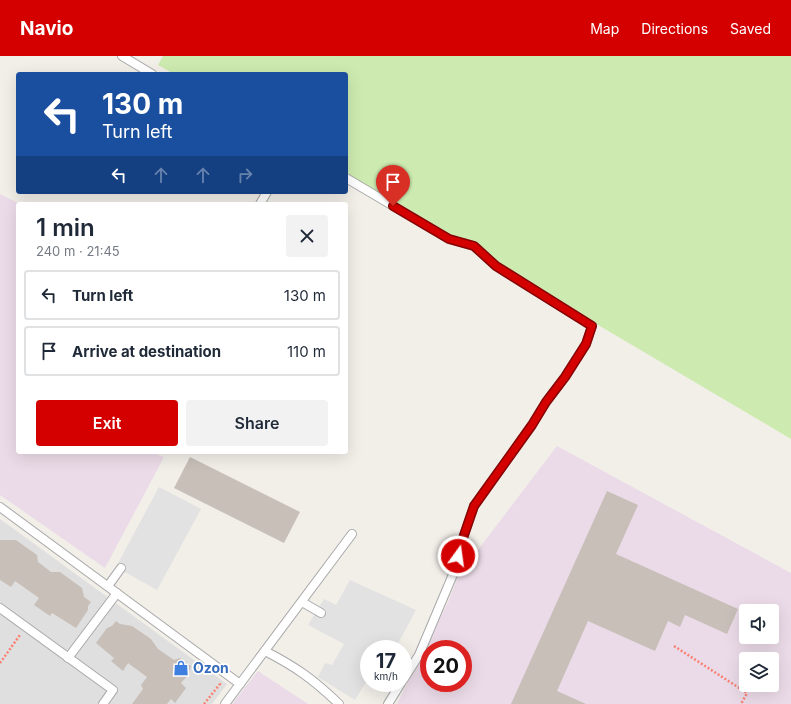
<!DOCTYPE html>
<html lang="en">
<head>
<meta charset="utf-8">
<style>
  body { margin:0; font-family:Inter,sans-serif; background:#f2f2f3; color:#1f2937; height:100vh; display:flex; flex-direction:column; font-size:15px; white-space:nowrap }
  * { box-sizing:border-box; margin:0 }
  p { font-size:13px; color:#747a83 }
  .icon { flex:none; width:22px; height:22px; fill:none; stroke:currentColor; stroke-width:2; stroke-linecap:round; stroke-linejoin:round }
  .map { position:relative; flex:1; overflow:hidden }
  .sheet { position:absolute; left:16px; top:146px; width:332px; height:252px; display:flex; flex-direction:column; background:#fff; border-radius:4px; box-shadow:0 4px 16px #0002 }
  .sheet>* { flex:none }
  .guide { position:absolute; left:16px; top:16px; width:332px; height:122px; border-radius:4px; box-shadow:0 4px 16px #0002; background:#1a4fa0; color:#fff; overflow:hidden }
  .buttons { position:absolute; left:739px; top:548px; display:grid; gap:8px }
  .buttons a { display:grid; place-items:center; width:40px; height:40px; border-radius:4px; background:#fff; box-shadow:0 4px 16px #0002; font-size:20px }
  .speed { position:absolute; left:360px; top:584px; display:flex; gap:8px; font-size:20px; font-weight:700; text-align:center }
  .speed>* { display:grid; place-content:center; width:52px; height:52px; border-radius:50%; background:#fff; box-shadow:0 4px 16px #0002; line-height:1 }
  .speed small { font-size:10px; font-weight:400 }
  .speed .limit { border:6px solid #d22; background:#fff; color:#111 }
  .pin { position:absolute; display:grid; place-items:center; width:34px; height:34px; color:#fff; margin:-41px -17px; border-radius:50% 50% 50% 0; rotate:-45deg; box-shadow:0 0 4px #0007 }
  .pin .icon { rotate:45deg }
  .me { position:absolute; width:44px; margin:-22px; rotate:14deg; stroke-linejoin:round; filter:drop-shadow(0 0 3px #0008) }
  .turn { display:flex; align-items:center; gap:14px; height:84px; padding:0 20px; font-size:18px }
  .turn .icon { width:52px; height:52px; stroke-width:2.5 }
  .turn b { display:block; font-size:28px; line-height:34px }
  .lanes { display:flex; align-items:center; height:38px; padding:0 20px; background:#0003; justify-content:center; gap:20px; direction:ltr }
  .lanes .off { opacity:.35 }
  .round { display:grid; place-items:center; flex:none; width:42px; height:42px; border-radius:4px; background:#f2f2f3 }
  .overview { display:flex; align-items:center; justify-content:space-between; height:68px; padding:0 20px }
  h1 { font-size:24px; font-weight:600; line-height:30px }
  .cta { display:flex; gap:8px; margin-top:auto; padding:8px 20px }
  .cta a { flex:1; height:46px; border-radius:4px; background:#d40000; color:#fff; font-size:16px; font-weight:600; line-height:46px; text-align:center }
  .cta a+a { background:#f2f2f3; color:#1f2937 }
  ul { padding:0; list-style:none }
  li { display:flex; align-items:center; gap:12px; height:50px; margin:0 8px 6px; padding:0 12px; border:2px solid #e0e1e3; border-radius:4px }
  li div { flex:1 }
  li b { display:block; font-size:15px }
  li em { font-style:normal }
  header { display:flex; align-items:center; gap:24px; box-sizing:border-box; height:56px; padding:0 20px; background:#d40000; color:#fff }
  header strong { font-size:19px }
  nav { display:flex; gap:22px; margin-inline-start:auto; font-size:14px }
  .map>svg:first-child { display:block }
  .residential { fill:#e0dfdf }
  .industrial { fill:#ebdbe8; fill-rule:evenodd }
  .grass { fill:#cdebb0 }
  .parking { fill:#e2e2e2 }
  .building { fill:#c7bfb8 }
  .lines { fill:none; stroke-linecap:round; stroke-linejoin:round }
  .service-casing { stroke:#a9a9a9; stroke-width:10 }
  .path { stroke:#fa8072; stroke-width:2.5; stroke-dasharray:2 2; stroke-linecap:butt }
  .service { stroke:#fff; stroke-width:8 }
  .route-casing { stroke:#8a0000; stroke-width:10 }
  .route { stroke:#d40000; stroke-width:7 }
  .labels { text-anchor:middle; stroke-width:3.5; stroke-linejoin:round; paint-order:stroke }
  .shop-label { font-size:14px; font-weight:bold; fill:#366cbe; stroke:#fff; text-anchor:start }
</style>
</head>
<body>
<header>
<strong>Navio</strong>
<nav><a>Map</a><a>Directions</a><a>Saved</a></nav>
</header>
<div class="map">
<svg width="791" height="648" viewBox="0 0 791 648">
  <rect width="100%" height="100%" fill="#f2efe9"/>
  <path class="residential" d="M0,463L227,628L212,648H0Z"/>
  <g class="industrial">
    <path d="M0,138L20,148H18V396H150L164,401L105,512L0,439Z"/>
    <path d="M557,390L791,517V648H397L448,546L458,520ZM746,555H772V581H746ZM429,593H463V627H429ZM746,603H772V629H746Z"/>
    <path d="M258,615L308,648H232Z"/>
  </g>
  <path class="grass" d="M163,0H791V383L346,120V18H174L158,9Z"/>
  <g class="parking">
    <path d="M159,431L201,453L157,534L116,511Z"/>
    <path d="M350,524L416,554L395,593H369V621L355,644L318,621L325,607L332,609L344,588L308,569L324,543L336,549Z"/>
  </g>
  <g class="building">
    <path d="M190,401L300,456L284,487L174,432Z"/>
    <path d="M607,435L638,449L616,498L738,553L727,578L685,559L680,571L668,565L655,595L588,565L557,635L586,648H511Z"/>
    <path d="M0,484H16L37,499L38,506L51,516H60L82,532L84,541L91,546L88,550V554L76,572L52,557L50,560L34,549L39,542L15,525L11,531L0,524Z"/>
    <path d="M116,565L120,568L132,570L151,583L158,593L174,604L180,602L191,610L188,619L181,627L186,632L175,647L171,643L167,648H132L143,633L141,629L147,621L128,607L123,615L111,605L114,602L96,587L107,572L112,570Z"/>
  </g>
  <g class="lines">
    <defs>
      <g id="service">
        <path d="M122,0L152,18"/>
        <path d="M346,122L449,183L474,190L496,210L592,270L586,288L565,321L546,346L532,369L474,450L462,485L454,516L419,599L403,624"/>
        <path d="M260,148L267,136"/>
        <path d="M0,451L240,628"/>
        <path d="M108,530L121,512"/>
        <path d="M302,546L321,557"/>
        <path d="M0,552L113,634L103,648"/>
        <path d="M265,595C296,611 313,623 339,648"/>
        <path d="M68,602L117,537"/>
        <path d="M225,648L352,478"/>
        <path d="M388,648L401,627"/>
      </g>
    </defs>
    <use href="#service" class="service-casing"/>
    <g class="path">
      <path d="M674,590L747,637L741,648"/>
      <path d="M0,607L20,579"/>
      <path d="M204,648L220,628L218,627"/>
    </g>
    <use href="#service" class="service"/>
  </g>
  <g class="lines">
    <defs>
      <path id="route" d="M393,150L449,183L474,190L496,210L592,270L586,288L565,321L546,346L532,369L474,450L462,485L458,500"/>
    </defs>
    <use href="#route" class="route-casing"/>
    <use href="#route" class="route"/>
  </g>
  <defs>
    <symbol id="shop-bare" viewBox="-9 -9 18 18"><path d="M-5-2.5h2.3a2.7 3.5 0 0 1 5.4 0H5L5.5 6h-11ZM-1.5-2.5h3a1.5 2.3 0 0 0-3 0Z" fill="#3f7fe0" stroke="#fff" stroke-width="2.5" paint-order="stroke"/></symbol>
  </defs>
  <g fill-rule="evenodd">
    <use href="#shop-bare" x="170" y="601" width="22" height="22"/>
  </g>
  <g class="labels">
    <g class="shop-label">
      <text x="193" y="617">Ozon</text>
    </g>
  </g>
</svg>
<div class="buttons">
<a><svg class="icon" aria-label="sound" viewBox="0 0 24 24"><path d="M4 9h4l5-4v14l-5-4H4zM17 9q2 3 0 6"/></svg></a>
<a><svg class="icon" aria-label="layers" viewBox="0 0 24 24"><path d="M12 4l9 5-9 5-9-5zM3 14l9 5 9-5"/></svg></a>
</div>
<div class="speed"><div>17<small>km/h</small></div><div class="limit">20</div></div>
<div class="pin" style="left:393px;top:150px;background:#d93025"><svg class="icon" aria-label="arrive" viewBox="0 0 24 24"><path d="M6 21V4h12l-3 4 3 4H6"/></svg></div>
<svg class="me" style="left:458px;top:500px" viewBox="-20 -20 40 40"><circle r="17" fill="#d40000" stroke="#fff" stroke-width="3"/><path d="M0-11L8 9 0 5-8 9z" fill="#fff"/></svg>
<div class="guide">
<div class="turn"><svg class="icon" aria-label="left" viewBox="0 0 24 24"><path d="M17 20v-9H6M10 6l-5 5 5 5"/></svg><div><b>130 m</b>Turn left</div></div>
<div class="lanes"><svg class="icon" aria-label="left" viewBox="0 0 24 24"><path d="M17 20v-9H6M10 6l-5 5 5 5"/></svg><svg class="icon off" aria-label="ahead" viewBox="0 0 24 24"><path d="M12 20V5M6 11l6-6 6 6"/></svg><svg class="icon off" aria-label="ahead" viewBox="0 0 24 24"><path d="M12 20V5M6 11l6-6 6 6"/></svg><svg class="icon off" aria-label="right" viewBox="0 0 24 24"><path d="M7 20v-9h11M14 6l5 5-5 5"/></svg></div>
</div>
<section class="sheet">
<div class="overview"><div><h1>1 min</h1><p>240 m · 21:45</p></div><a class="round"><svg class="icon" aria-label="close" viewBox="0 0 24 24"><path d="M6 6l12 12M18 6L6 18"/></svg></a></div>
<ul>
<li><svg class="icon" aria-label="left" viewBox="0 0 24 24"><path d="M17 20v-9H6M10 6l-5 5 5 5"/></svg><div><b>Turn left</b></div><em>130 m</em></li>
<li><svg class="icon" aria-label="arrive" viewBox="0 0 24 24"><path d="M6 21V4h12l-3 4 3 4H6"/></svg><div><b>Arrive at destination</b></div><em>110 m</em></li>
</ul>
<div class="cta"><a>Exit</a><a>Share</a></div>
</section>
</div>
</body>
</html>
